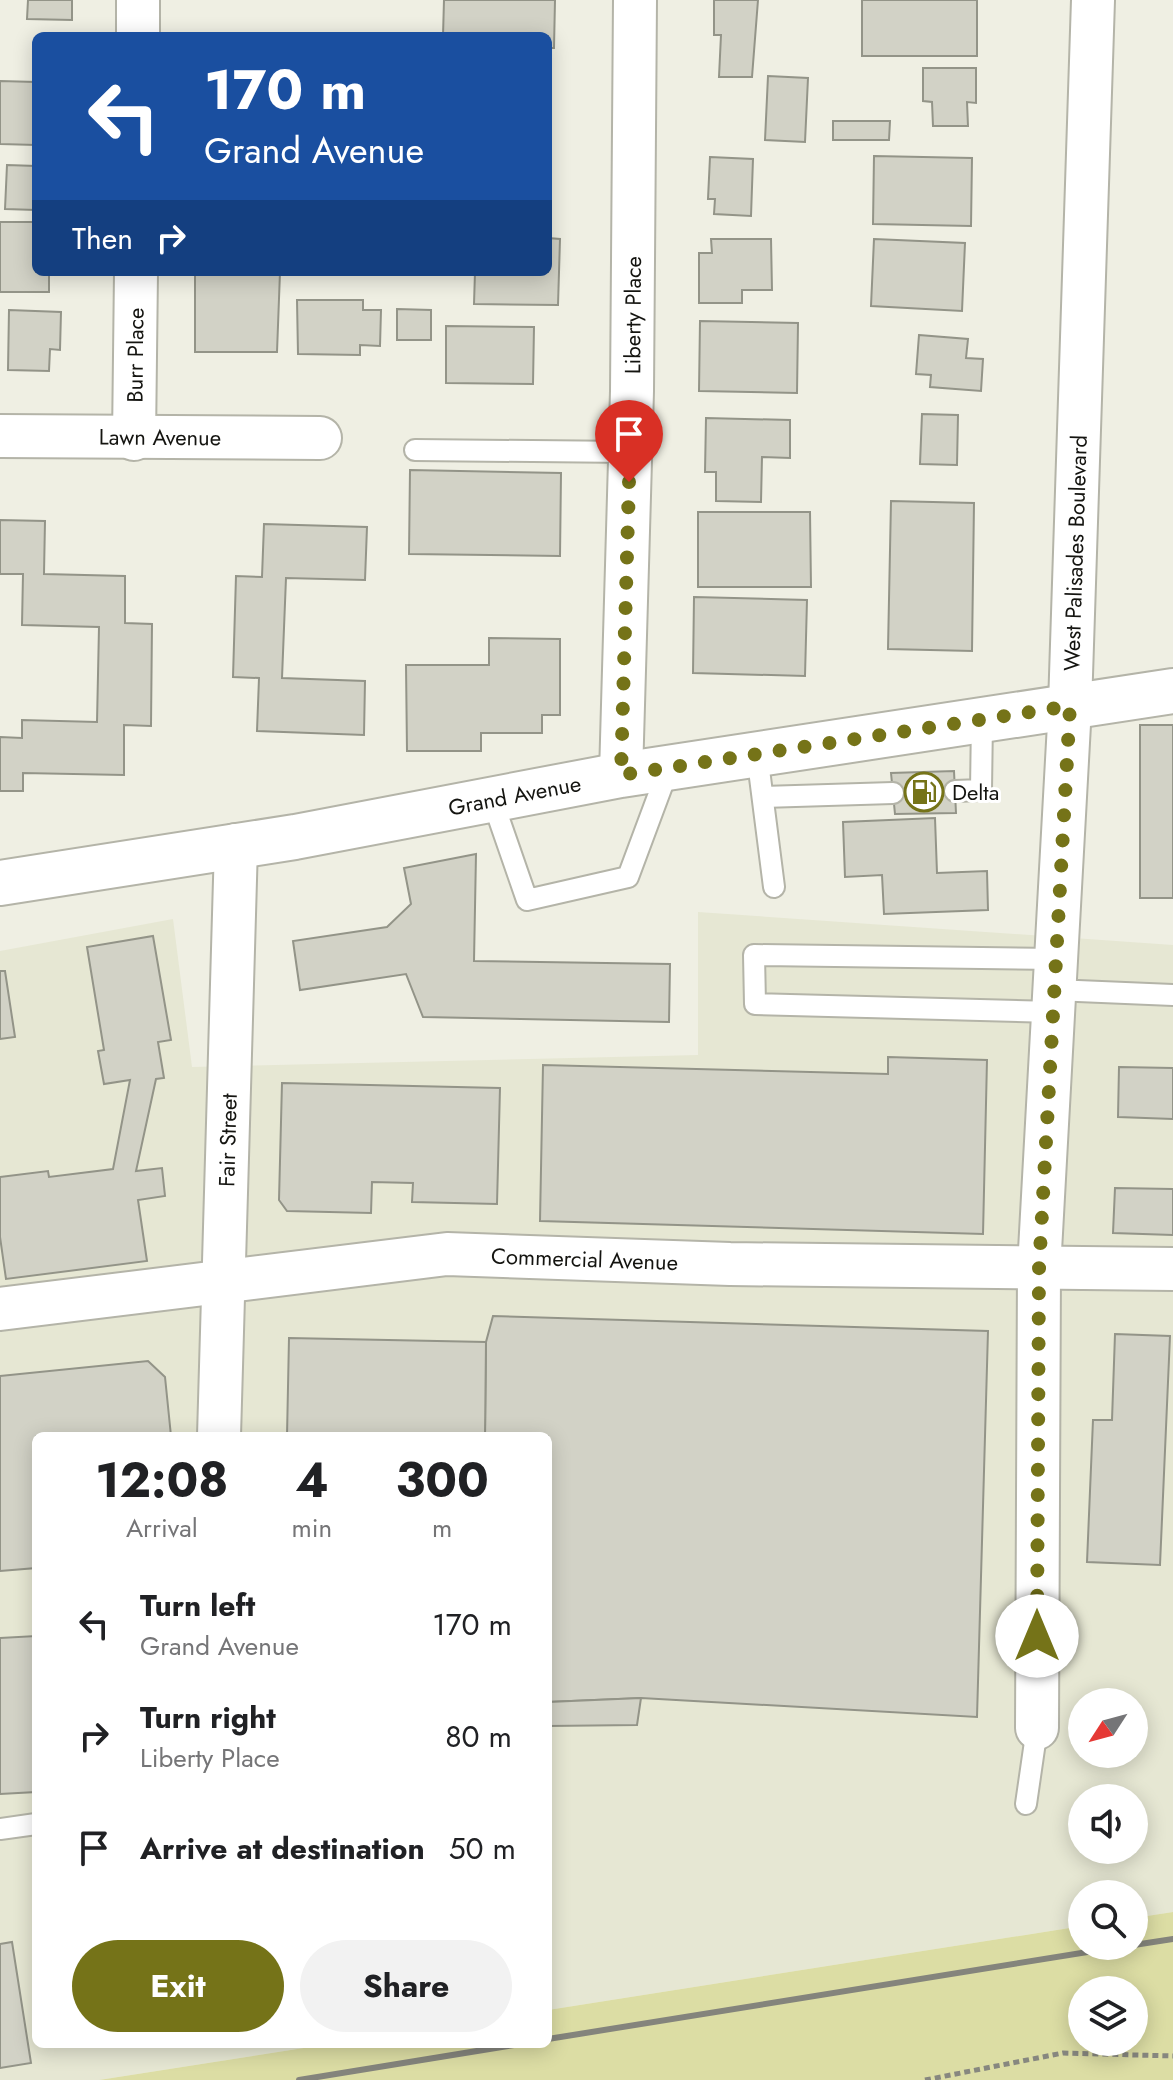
<!DOCTYPE html>
<html lang="en">
<head>
<meta charset="utf-8">
<style>
  body { margin:0; font-family:Jost,sans-serif; background:#f2f2f2; color:#202124; height:100vh; display:flex; flex-direction:column; font-size:30px; white-space:nowrap }
  * { box-sizing:border-box; margin:0 }
  p { font-size:26px; color:#757577 }
  .icon { flex:none; width:44px; height:44px; fill:none; stroke:currentColor; stroke-width:2; stroke-linecap:round; stroke-linejoin:round }
  .map { position:relative; flex:1; overflow:hidden }
  .details { position:absolute; left:32px; top:1432px; width:520px; height:616px; display:flex; flex-direction:column; background:#fff; border-radius:12px; box-shadow:0 4px 20px #0003 }
  .details>* { flex:none }
  .top-card { position:absolute; left:32px; top:32px; width:520px; height:244px; border-radius:12px; box-shadow:0 4px 20px #0003; background:#1a4fa0; color:#fff; overflow:hidden }
  .needle { width:52px; rotate:234deg }
  .fabs { position:absolute; left:1068px; top:1688px; display:grid; gap:16px }
  .fabs a { display:grid; place-items:center; width:80px; height:80px; border-radius:50%; background:#fff; box-shadow:0 4px 20px #0003; font-size:40px }
  .pin { position:absolute; display:grid; place-items:center; width:68px; height:68px; color:#fff; margin:-82px -34px; border-radius:50% 50% 50% 0; rotate:-45deg; box-shadow:0 0 8px #0007 }
  .pin .icon { rotate:45deg }
  .me { position:absolute; width:88px; margin:-44px; rotate:0deg; stroke-linejoin:round; filter:drop-shadow(0 0 6px #0008) }
  .turn { display:flex; align-items:center; gap:28px; height:168px; padding:0 40px; font-size:36px }
  .turn .icon { width:104px; height:104px; stroke-width:2.5 }
  .turn b { display:block; font-size:56px; line-height:68px }
  .then { display:flex; align-items:center; height:76px; padding:0 40px; background:#0003; gap:16px; font-size:30px }
  .eta { display:flex; justify-content:space-evenly; align-items:center; height:136px; text-align:center }
  .eta b { font-size:48px; font-weight:700; line-height:56px }
  .cta { display:flex; gap:16px; margin-top:auto; padding:16px 40px }
  .cta a { flex:1; height:92px; border-radius:48px; background:#757318; color:#fff; font-size:32px; font-weight:700; line-height:92px; text-align:center }
  .cta a+a { background:#f2f2f2; color:#202124 }
  ul { padding:0; list-style:none }
  li { display:flex; align-items:center; gap:24px; height:112px; padding:0 40px }
  li div { flex:1 }
  li b { display:block; font-size:30px }
  li em { font-style:normal }
  .map>svg:first-child { display:block }
  .built { fill:#e6e7d3; fill-rule:evenodd }
  .green { fill:#dcdda4; fill-rule:evenodd }
  .building { fill:#d2d2c6; stroke:#939488; stroke-width:2 }
  .lines { fill:none; stroke-linecap:round; stroke-linejoin:round }
  .lane-casing { stroke:#b4b4a8; stroke-width:24 }
  .street-casing { stroke:#b4b4a8; stroke-width:46 }
  .primary-casing { stroke:#b4b4a8; stroke-width:48 }
  .path { stroke:#87877f; stroke-width:5; stroke-dasharray:6 4; stroke-linecap:butt }
  .lane { stroke:#fff; stroke-width:20 }
  .street { stroke:#fff; stroke-width:42 }
  .primary { stroke:#fff; stroke-width:44 }
  .rail { stroke:#84847c; stroke-width:6 }
  .route { stroke:#757318; stroke-width:14; stroke-dasharray:0 25.2 }
  .labels { text-anchor:middle; stroke-width:6; stroke-linejoin:round; paint-order:stroke }
  .street-label { font-size:22px; fill:#141410; stroke:#fff }
  .poi-label { font-size:22px; fill:#141410; stroke:#fff; text-anchor:start }
</style>
</head>
<body>
<div class="map">
<svg width="1173" height="2080" viewBox="0 0 1173 2080">
  <rect width="100%" height="100%" fill="#efefe3"/>
  <path class="built" d="M698,912L1173,945V1912L1134,1918V1894H1082V1926L548,2010V1436H36V2044H329L99,2080H0V951L173,919L192,1067L698,1055ZM1082,1702H1134V1754H1082ZM1082,1798H1134V1850H1082Z"/>
  <path class="green" d="M1173,1912V2080H99L329,2044H548V2010L1082,1926V1946H1134V1918ZM1082,1990H1134V2042H1082Z"/>
  <g class="building">
    <path d="M28,0H72V20L27,19Z"/>
    <path d="M444,0H555L554,48H548V36H443Z"/>
    <path d="M714,0H758L752,77H719L721,35H714Z"/>
    <rect x="862" y="0" width="115" height="56"/>
    <path d="M548,64H551L549,133H548Z"/>
    <path d="M923,68H976V103L967,102L968,126H933L932,102L923,101Z"/>
    <path d="M768,76L808,78L805,142L765,140Z"/>
    <path d="M0,81L36,82V145L0,144Z"/>
    <path d="M833,121H890L889,140H833Z"/>
    <path d="M874,156L972,158L971,226L873,224Z"/>
    <path d="M710,157L753,159L751,216L714,214L715,199H708Z"/>
    <path d="M7,165L36,166V210L5,209Z"/>
    <path d="M0,222H36V272H49V292H0Z"/>
    <path d="M548,238L560,239L558,305L474,304L475,272H548Z"/>
    <path d="M711,239H771L772,290H742V303H699V253H712Z"/>
    <path d="M874,239L965,243L962,311L871,306Z"/>
    <path d="M195,272H280L277,352H195Z"/>
    <path d="M297,300H363V310H381L380,346L360,345V355L298,354Z"/>
    <path d="M397,309L431,310V340H397Z"/>
    <path d="M9,310L61,312L60,350L50,349L49,371L8,370Z"/>
    <path d="M700,321L798,323L797,393L699,391Z"/>
    <path d="M446,326L534,327L533,384L446,383Z"/>
    <path d="M919,335L968,339L966,358L983,359L981,391L930,387L931,375L916,374Z"/>
    <path d="M922,414L958,415L957,465L920,464Z"/>
    <path d="M706,418L790,420V458L762,457L761,502L716,501V472H705Z"/>
    <path d="M410,470L561,473L560,556L409,554Z"/>
    <path d="M891,501L974,503L972,651L888,649Z"/>
    <path d="M698,512H810L811,587H698Z"/>
    <path d="M0,520L45,521L44,574L125,576V623L152,624L151,726L124,725V775L23,773V791H0V737L22,738V720L97,722L99,627L22,625L23,574H0Z"/>
    <path d="M264,524L367,527L365,580L286,578L282,678L365,681L364,735L257,731L259,678L233,677L236,576L262,577Z"/>
    <path d="M694,597L807,600L805,676L693,673Z"/>
    <path d="M489,638L560,639V715H542V733H481V751H407L406,665H489Z"/>
    <rect x="1140" y="725" width="33" height="173"/>
    <path d="M954,771L956,813L895,814L891,773Z"/>
    <path d="M935,818L937,873L987,871L988,910L884,914L882,875L845,877L843,822Z"/>
    <path d="M476,854L474,961L670,964L669,1022L423,1017L406,974L300,990L293,941L387,927L411,904L404,868Z"/>
    <path d="M153,936L171,1040L158,1042L164,1078L156,1079L136,1171L162,1168L165,1196L138,1200L147,1261L6,1279L0,1237V1177L48,1171L49,1177L113,1169L130,1080L104,1084L98,1051L104,1050L87,947Z"/>
    <path d="M0,971H5L15,1037L0,1039Z"/>
    <path d="M888,1057L987,1060L983,1234L540,1221L543,1065L888,1074Z"/>
    <path d="M1119,1067L1173,1068V1119L1118,1117Z"/>
    <path d="M282,1083L500,1088L497,1204L412,1202L413,1183L372,1182L371,1213L287,1211L279,1200Z"/>
    <path d="M1115,1188L1173,1189V1235L1113,1233Z"/>
    <path d="M493,1316L988,1331L977,1717L641,1698L548,1702V1436H485L486,1342Z"/>
    <path d="M1115,1334L1170,1336L1160,1565L1087,1562L1093,1420H1112Z"/>
    <path d="M289,1338L486,1342L485,1436H287Z"/>
    <path d="M148,1361L165,1377L171,1436H36V1568L0,1571V1376Z"/>
    <path d="M36,1636V1792L0,1794V1638Z"/>
    <path d="M641,1698L637,1725L548,1726V1702Z"/>
    <path d="M12,1942L31,2063L0,2068V1944Z"/>
  </g>
  <g class="lines">
    <defs>
      <g id="lane">
        <path d="M415,450L630,452"/>
        <path d="M757,754L774,887"/>
        <path d="M955,791L981,790L982,720"/>
        <path d="M763,797L893,793"/>
        <path d="M492,799L527,900L628,877L669,767"/>
        <path d="M1054,990L1173,995"/>
        <path d="M1053,1012L755,1004L754,955L1056,959"/>
        <path d="M1026,1804L1037,1728"/>
        <path d="M0,1829L36,1824"/>
      </g>
      <g id="street">
        <path d="M138,36V0"/>
        <path id="s1" d="M0,436L320,438"/>
        <path id="s2" d="M134,439L136,272"/>
        <path id="s3" d="M621,775L632,391L635,0"/>
        <path id="s4" d="M0,1309L447,1254L730,1264L1173,1269"/>
        <path id="s5" d="M219,1436L236,845"/>
        <path id="s6" d="M1037,1728L1039,1269L1070,706L1093,0"/>
      </g>
      <g id="primary">
        <path id="s7" d="M0,883L295,837L621,775L1173,691"/>
      </g>
    </defs>
    <use href="#lane" class="lane-casing"/>
    <use href="#street" class="street-casing"/>
    <use href="#primary" class="primary-casing"/>
    <path class="path" d="M925,2080L1063,2053L1173,2056"/>
    <use href="#lane" class="lane"/>
    <use href="#street" class="street"/>
    <use href="#primary" class="primary"/>
    <g class="rail">
      <path d="M1134,1945L1173,1939"/>
      <path d="M548,2039L1125,1946"/>
      <path d="M299,2080L520,2044"/>
    </g>
  </g>
  <g class="lines">
    <path class="route" d="M629,482L621,775L1070,706L1039,1269L1037,1636"/>
  </g>
  <defs>
    <symbol id="fuel-ring" viewBox="-11 -11 22 22"><circle r="9.5" fill="#fff" stroke="#757318" stroke-width="1.5"/><path d="M-5.5-6h7V0h2V4h1.3V-2.5L3-4.5l.8-.8L6-3V5H2.5V1h-1V6h-7ZM-4.2-4.7v3.2H.2V-4.7Z" fill="#757318"/></symbol>
  </defs>
  <g fill-rule="evenodd">
    <use href="#fuel-ring" x="902" y="770" width="44" height="44"/>
  </g>
  <g class="labels">
    <g class="street-label">
      <text dy="8" stroke="none"><textPath href="#s3" startOffset="460">Liberty Place</textPath></text>
      <text dy="8" stroke="none"><textPath href="#s2" startOffset="84">Burr Place</textPath></text>
      <text dy="8" stroke="none"><textPath href="#s1" startOffset="160">Lawn Avenue</textPath></text>
      <text dy="8" stroke="none"><textPath href="#s6" startOffset="1176">West Palisades Boulevard</textPath></text>
      <text dy="8" stroke="none"><textPath href="#s7" startOffset="522">Grand Avenue</textPath></text>
      <text dy="8" stroke="none"><textPath href="#s5" startOffset="296">Fair Street</textPath></text>
      <text dy="8" stroke="none"><textPath href="#s4" startOffset="588">Commercial Avenue</textPath></text>
    </g>
    <g class="poi-label">
      <text x="952" y="800">Delta</text>
    </g>
  </g>
</svg>
<div class="fabs">
<a><svg class="needle" viewBox="-14 -14 28 28"><path d="M0-13l5 13h-10z" fill="#e53935"/><path d="M0 13l5-13h-10z" fill="#757577"/></svg></a>
<a><svg class="icon" aria-label="sound" viewBox="0 0 24 24"><path d="M4 9h4l5-4v14l-5-4H4zM17 9q2 3 0 6"/></svg></a>
<a><svg class="icon" aria-label="search" viewBox="0 0 24 24"><circle cx="10" cy="10" r="6"/><path d="M15 15l6 6"/></svg></a>
<a><svg class="icon" aria-label="layers" viewBox="0 0 24 24"><path d="M12 4l9 5-9 5-9-5zM3 14l9 5 9-5"/></svg></a>
</div>
<div class="pin" style="left:629px;top:482px;background:#d93025"><svg class="icon" aria-label="arrive" viewBox="0 0 24 24"><path d="M6 21V4h12l-3 4 3 4H6"/></svg></div>
<svg class="me" style="left:1037px;top:1636px" viewBox="-20 -20 40 40"><circle r="19" fill="#fff"/><path d="M0-13L10 11 0 6-10 11z" fill="#757318"/></svg>
<div class="top-card">
<div class="turn"><svg class="icon" aria-label="left" viewBox="0 0 24 24"><path d="M17 20v-9H6M10 6l-5 5 5 5"/></svg><div><b>170 m</b>Grand Avenue</div></div>
<div class="then">Then<svg class="icon" aria-label="right" viewBox="0 0 24 24"><path d="M7 20v-9h11M14 6l5 5-5 5"/></svg></div>
</div>
<section class="details">
<div class="eta">
<div><b>12:08</b><p>Arrival</p></div>
<div><b>4</b><p>min</p></div>
<div><b>300</b><p>m</p></div>
</div>
<ul>
<li><svg class="icon" aria-label="left" viewBox="0 0 24 24"><path d="M17 20v-9H6M10 6l-5 5 5 5"/></svg><div><b>Turn left</b><p>Grand Avenue</p></div><em>170 m</em></li>
<li><svg class="icon" aria-label="right" viewBox="0 0 24 24"><path d="M7 20v-9h11M14 6l5 5-5 5"/></svg><div><b>Turn right</b><p>Liberty Place</p></div><em>80 m</em></li>
<li><svg class="icon" aria-label="arrive" viewBox="0 0 24 24"><path d="M6 21V4h12l-3 4 3 4H6"/></svg><div><b>Arrive at destination</b></div><em>50 m</em></li>
</ul>
<div class="cta"><a>Exit</a><a>Share</a></div>
</section>
</div>
</body>
</html>
